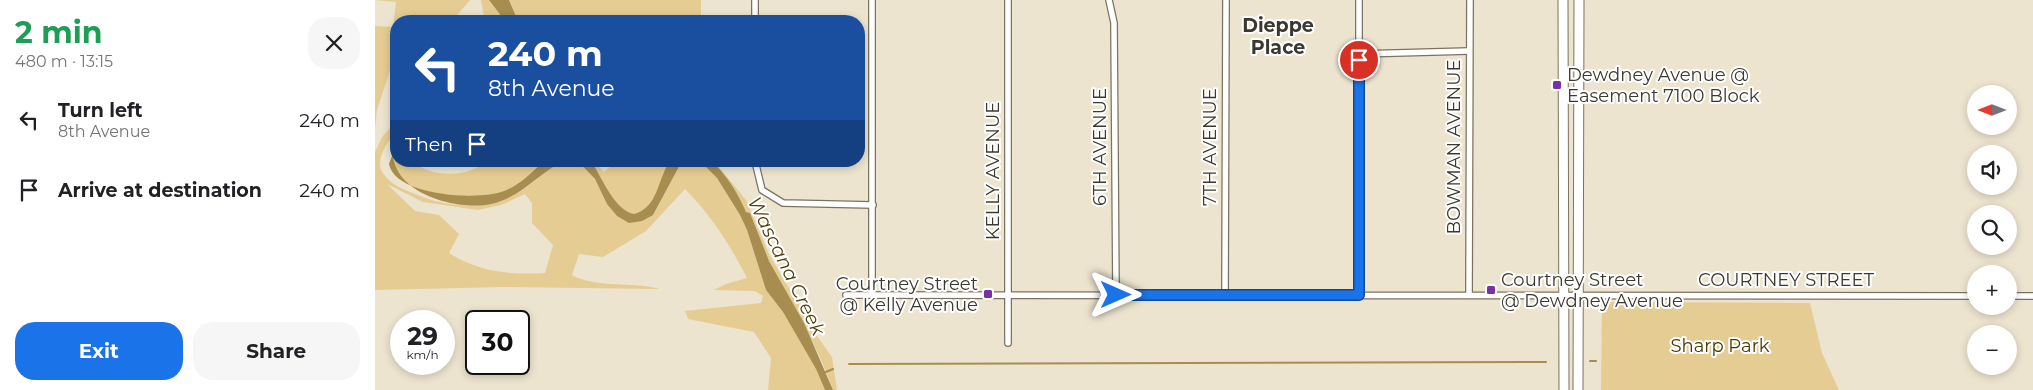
<!DOCTYPE html>
<html lang="en">
<head>
<meta charset="utf-8">
<style>
  body { margin:0; font-family:Montserrat,sans-serif; background:#f6f6f6; color:#202124; height:100vh; display:flex; flex-direction:column; font-size:19px; white-space:nowrap }
  * { box-sizing:border-box; margin:0 }
  p { font-size:16px; color:#757577 }
  .icon { flex:none; width:28px; height:28px; fill:none; stroke:currentColor; stroke-width:2; stroke-linecap:round; stroke-linejoin:round }
  .map { position:relative; flex:1; overflow:hidden }
  .sheet { display:flex; flex-direction:column; background:#fff; width:375px }
  .sheet>* { flex:none }
  .top-card { position:absolute; left:15px; top:15px; width:475px; height:152px; border-radius:20px; box-shadow:0 2px 8px #0003; background:#1a4fa0; color:#fff; overflow:hidden }
  .needle { width:32px; rotate:270deg }
  .fabs { position:absolute; left:1592px; top:85px; display:grid; gap:10px }
  .fabs a { display:grid; place-items:center; width:50px; height:50px; border-radius:50%; background:#fff; box-shadow:0 2px 8px #0003; font-size:25px }
  .speed { position:absolute; left:15px; top:310px; display:flex; gap:10px; font-size:25px; font-weight:700; text-align:center }
  .speed>* { display:grid; place-content:center; width:65px; height:65px; border-radius:50%; background:#fff; box-shadow:0 2px 8px #0003; line-height:1 }
  .speed small { font-size:12px; font-weight:400 }
  .speed .limit { border:2px solid #111; border-radius:8px; background:#fff; color:#111 }
  .pin { position:absolute; display:grid; place-items:center; width:42px; height:42px; color:#fff; margin:-21px; border:2px solid #fff; border-radius:50%; box-shadow:0 1px 5px #0007 }
  .me { position:absolute; width:55px; margin:-28px; rotate:90deg; stroke-linejoin:round; filter:drop-shadow(0 0 4px #0008) }
  .turn { display:flex; align-items:center; gap:18px; height:105px; padding:0 15px; font-size:22px }
  .turn .icon { width:65px; height:65px; stroke-width:2.5 }
  .turn b { display:block; font-size:35px; line-height:42px }
  .then { display:flex; align-items:center; height:48px; padding:0 15px; background:#0003; gap:10px; font-size:19px }
  .round { display:grid; place-items:center; flex:none; width:52px; height:52px; border-radius:20px; background:#f6f6f6 }
  .headline { display:flex; align-items:center; justify-content:space-between; height:85px; padding:0 15px }
  h1 { font-size:30px; font-weight:700; line-height:38px; color:#1e9e55 }
  .cta { display:flex; gap:10px; margin-top:auto; padding:10px 15px }
  .cta a { flex:1; height:58px; border-radius:20px; background:#1a73e8; color:#fff; font-size:20px; font-weight:700; line-height:58px; text-align:center }
  .cta a+a { background:#f6f6f6; color:#202124 }
  ul { padding:0; list-style:none }
  li { display:flex; align-items:center; gap:15px; height:70px; padding:0 15px }
  li div { flex:1 }
  li b { display:block; font-size:19px }
  li em { font-style:normal }
  main { display:flex; flex:1; min-height:0 }
  .map>svg:first-child { display:block }
  .green { fill:#e5cc92; fill-rule:evenodd }
  .water { fill:#a78e50 }
  .lines { fill:none; stroke-linecap:round; stroke-linejoin:round }
  .stream { stroke:#a78e50; stroke-width:2 }
  .street-casing { stroke:#7b7361; stroke-width:8 }
  .secondary-casing { stroke:#7b7361; stroke-width:11 }
  .street { stroke:#fff; stroke-width:5.5 }
  .secondary { stroke:#fff; stroke-width:9 }
  .route-casing { stroke:#114b97; stroke-width:12 }
  .route { stroke:#1a73e8; stroke-width:9 }
  .poi-dot { fill:#7931a4; stroke:#fff; stroke-width:2 }
  .labels { text-anchor:middle; stroke-width:4; stroke-linejoin:round; paint-order:stroke }
  .poi-label { font-size:18px; fill:#3b382f; stroke:#fff; text-anchor:start }
  .street-label { font-size:18px; fill:#3b382f; stroke:#fff }
  .park-label { font-size:18px; fill:#4a3803; stroke:#fff }
  .neighbourhood-label { font-size:19px; font-weight:bold; fill:#3b382f; stroke:#fff }
  .water-label { font-size:19px; font-style:italic; fill:#4f3d0a; stroke:#fff }
</style>
</head>
<body>
<main>
<section class="sheet">
<div class="headline"><div><h1>2 min</h1><p>480 m · 13:15</p></div><a class="round"><svg class="icon" aria-label="close" viewBox="0 0 24 24"><path d="M6 6l12 12M18 6L6 18"/></svg></a></div>
<ul>
<li><svg class="icon" aria-label="left" viewBox="0 0 24 24"><path d="M17 20v-9H6M10 6l-5 5 5 5"/></svg><div><b>Turn left</b><p>8th Avenue</p></div><em>240 m</em></li>
<li><svg class="icon" aria-label="arrive" viewBox="0 0 24 24"><path d="M6 21V4h12l-3 4 3 4H6"/></svg><div><b>Arrive at destination</b></div><em>240 m</em></li>
</ul>
<div class="cta"><a>Exit</a><a>Share</a></div>
</section>
<div class="map">
<svg width="1658" height="390" viewBox="0 0 1658 390">
  <rect width="100%" height="100%" fill="#ece4cf"/>
  <g class="green">
    <path d="M0,0H95L77,21H21V62L15,70L2,110L0,128V26L18,27L21,2Z"/>
    <path d="M106,0H114L130,21H90L109,17Z"/>
    <path d="M134,0H326V21H162L153,15L151,21H143Z"/>
    <path d="M21,121V132C13,141 0,159 7,172C16,186 31,190 45,196C80,210 123,209 153,186C172,172 179,161 203,161C222,174 228,199 242,216L278,215L307,161H325L342,178L365,215L372,230L391,290L408,312L441,369L450,390H393L396,358L379,332L313,319L310,311L386,303L388,296L380,291L339,290L351,284L372,278C355,245 336,215 310,189L271,231L228,257L204,254L197,275C223,289 257,281 285,289L129,287L0,290V152L7,137ZM12,184L48,202L103,210L126,205L150,194L157,203V223L178,245L170,273C136,275 103,272 74,253L84,234L64,215L40,211Z"/>
    <path d="M21,146V161H38C54,178 95,178 111,161H169C157,172 145,185 129,191C103,201 21,197 14,164Z"/>
    <path d="M216,161H219L229,172L242,161H295C282,179 284,207 259,214C239,210 227,177 216,161Z"/>
    <path d="M337,161H339L371,200L394,254L442,336L457,357L462,390H458C444,347 419,310 398,269C388,251 383,232 375,213L371,212L352,179Z"/>
    <path d="M1227,302L1435,303L1447,353L1464,390H1226Z"/>
  </g>
  <g class="water">
    <path d="M114,0H134L143,21H130Z"/>
    <path d="M21,132V146L14,164C20,196 103,201 129,191C145,185 157,172 169,161H188C163,174 145,198 116,204C77,212 0,189 21,132Z"/>
    <path d="M203,161H216C227,177 239,210 259,214C284,207 282,179 295,161H307L278,215L267,221L254,223L242,216L232,204L220,179Z"/>
    <path d="M325,161H337C352,176 363,193 371,212L375,213L394,261L429,323L458,390H450L441,369L408,312L391,290L372,230L365,215L342,178Z"/>
  </g>
  <g class="lines">
    <g class="stream">
      <path d="M1215,361H1221"/>
      <path d="M474,364L1171,362"/>
      <path d="M451,372L458,369"/>
    </g>
    <defs>
      <g id="street">
        <path d="M380,0V21"/>
        <path d="M633,0V343"/>
        <path d="M734,0L739,23L741,295"/>
        <path d="M984,0V295"/>
        <path d="M984,54L1094,51"/>
        <path d="M380,161L387,190L408,203L498,205"/>
        <path d="M471,295L1601,296"/>
        <path d="M497,295V0"/>
        <path d="M850,295L851,0"/>
        <path d="M1094,295L1095,0"/>
        <path d="M1634,296H1658"/>
      </g>
      <g id="secondary">
        <path d="M1188,0L1189,390"/>
        <path d="M1203,390L1204,0"/>
      </g>
    </defs>
    <use href="#street" class="street-casing"/>
    <use href="#secondary" class="secondary-casing"/>
    <use href="#street" class="street"/>
    <use href="#secondary" class="secondary"/>
  </g>
  <g class="lines">
    <defs>
      <path id="route" d="M741,295H984V60"/>
    </defs>
    <use href="#route" class="route-casing"/>
    <use href="#route" class="route"/>
  </g>
  <g class="poi-dot">
    <rect x="1177" y="80" width="10" height="10" rx="2.5"/>
    <rect x="1111" y="285" width="10" height="10" rx="2.5"/>
    <rect x="608" y="289" width="10" height="10" rx="2.5"/>
  </g>
  <g class="labels">
    <g class="poi-label">
      <text x="1192" y="81">Dewdney Avenue @<tspan x="1192" dy="21">Easement 7100 Block</tspan></text>
      <text x="1126" y="286">Courtney Street<tspan x="1126" dy="21">@ Dewdney Avenue</tspan></text>
      <text x="603" y="290" text-anchor="end">Courtney Street<tspan x="603" dy="21">@ Kelly Avenue</tspan></text>
    </g>
    <g class="street-label">
      <text transform="translate(725 147) rotate(-90)" y="6">6TH AVENUE</text>
      <text transform="translate(835 147) rotate(-90)" y="6">7TH AVENUE</text>
      <text transform="translate(1079 147) rotate(-90)" y="6">BOWMAN AVENUE</text>
      <text transform="translate(618 171) rotate(-90)" y="6">KELLY AVENUE</text>
      <text x="1411" y="286">COURTNEY STREET</text>
    </g>
    <g class="park-label">
      <text x="1345" y="352">Sharp Park</text>
    </g>
    <g class="neighbourhood-label">
      <text x="903" y="32">Dieppe<tspan x="903" dy="22">Place</tspan></text>
    </g>
    <g class="water-label">
      <text transform="translate(412 266) rotate(64)" y="7">Wascana Creek</text>
    </g>
  </g>
</svg>
<div class="fabs">
<a><svg class="needle" viewBox="-14 -14 28 28"><path d="M0-13l5 13h-10z" fill="#e53935"/><path d="M0 13l5-13h-10z" fill="#757577"/></svg></a>
<a><svg class="icon" aria-label="sound" viewBox="0 0 24 24"><path d="M4 9h4l5-4v14l-5-4H4zM17 9q2 3 0 6"/></svg></a>
<a><svg class="icon" aria-label="search" viewBox="0 0 24 24"><circle cx="10" cy="10" r="6"/><path d="M15 15l6 6"/></svg></a>
<a>+</a>
<a>−</a>
</div>
<div class="speed"><div>29<small>km/h</small></div><div class="limit">30</div></div>
<div class="pin" style="left:984px;top:60px;background:#d93025"><svg class="icon" aria-label="arrive" viewBox="0 0 24 24"><path d="M6 21V4h12l-3 4 3 4H6"/></svg></div>
<svg class="me" style="left:741px;top:295px" viewBox="-20 -20 40 40"><path d="M0-17L14 15 0 8-14 15z" fill="#1a73e8" stroke="#fff" stroke-width="4"/></svg>
<div class="top-card">
<div class="turn"><svg class="icon" aria-label="left" viewBox="0 0 24 24"><path d="M17 20v-9H6M10 6l-5 5 5 5"/></svg><div><b>240 m</b>8th Avenue</div></div>
<div class="then">Then<svg class="icon" aria-label="arrive" viewBox="0 0 24 24"><path d="M6 21V4h12l-3 4 3 4H6"/></svg></div>
</div>
</div>
</main>
</body>
</html>
